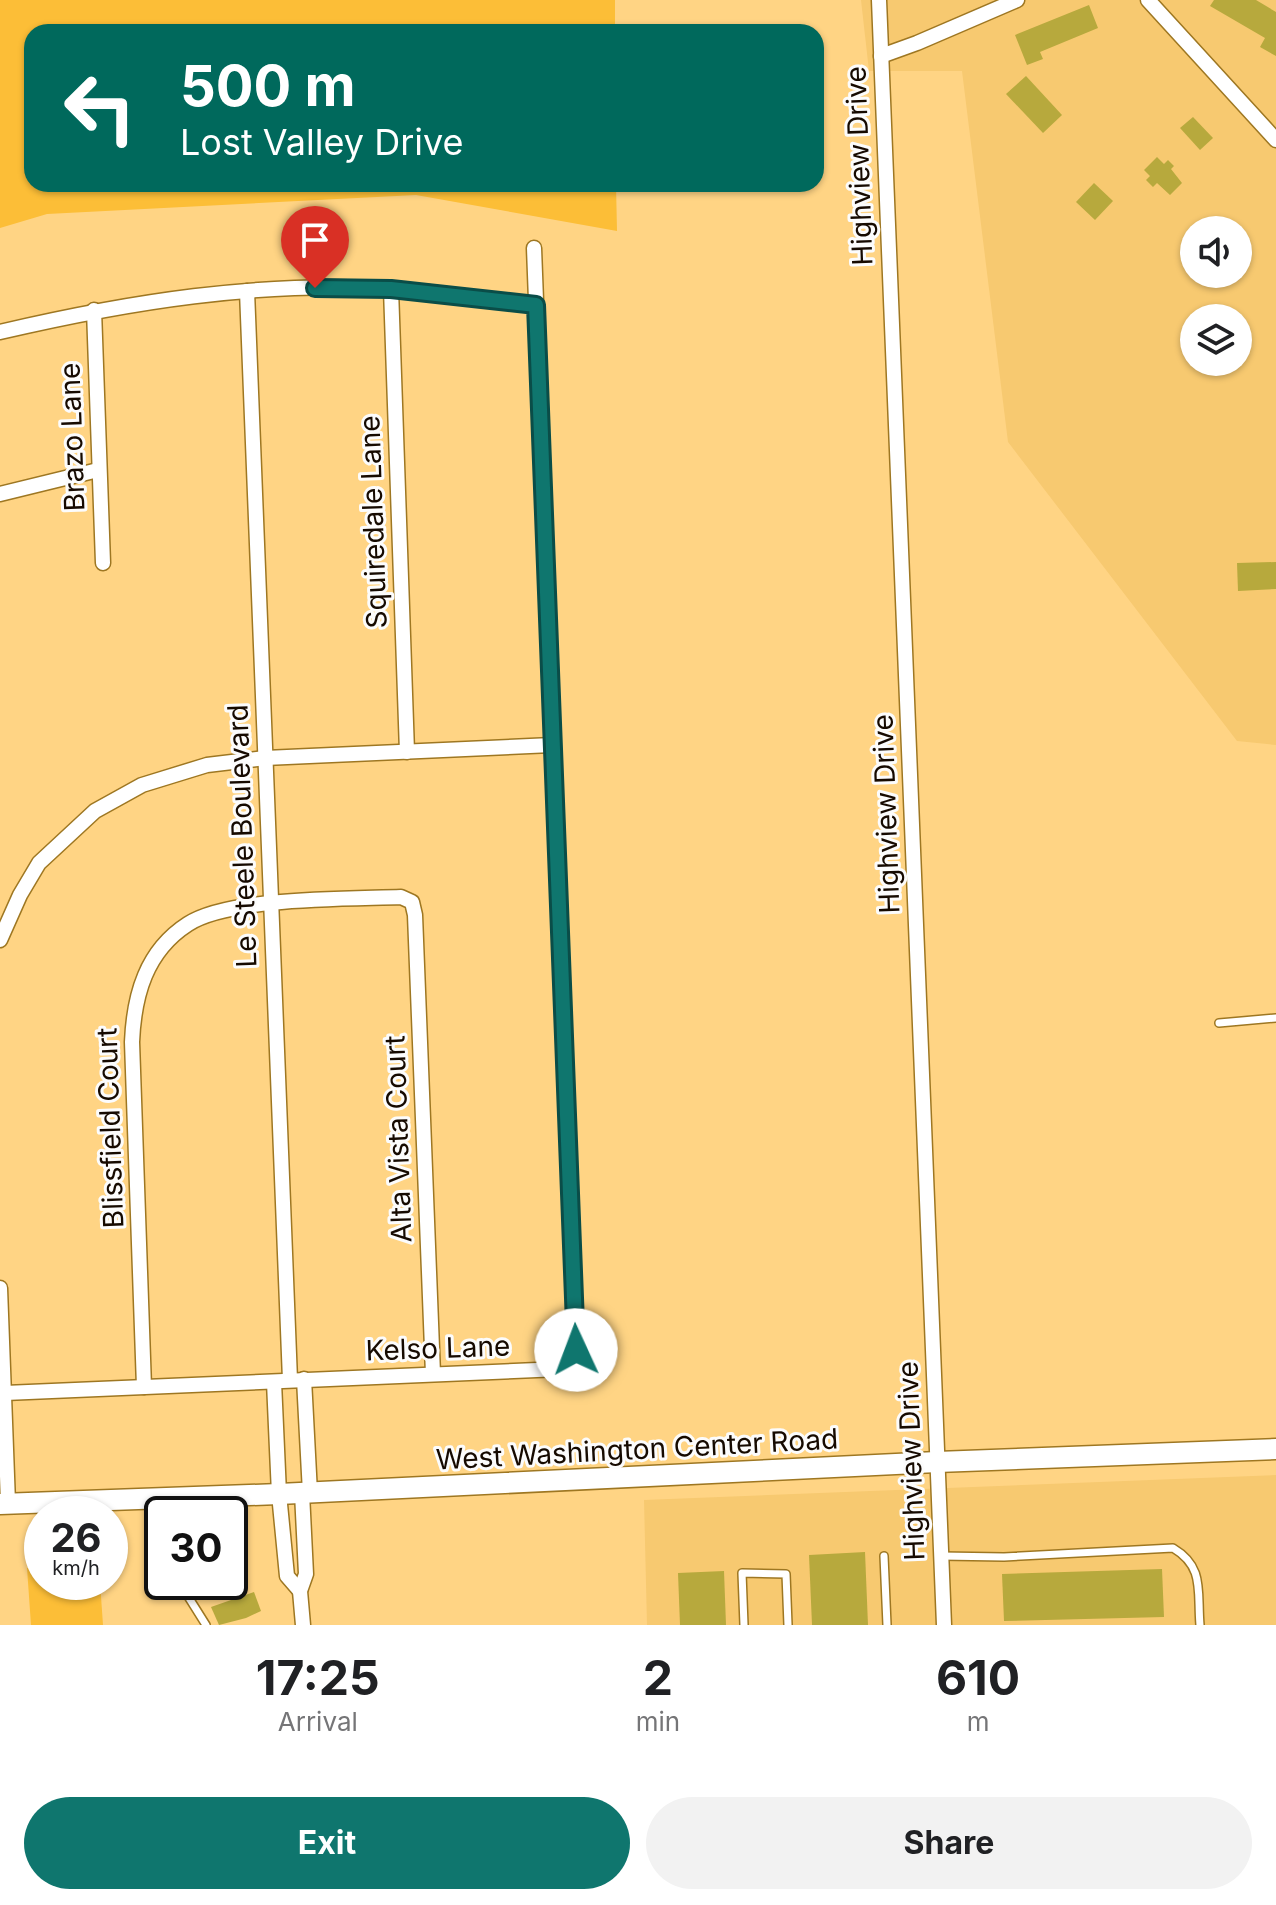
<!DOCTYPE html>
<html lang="en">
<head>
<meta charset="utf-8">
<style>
  body { margin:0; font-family:Inter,sans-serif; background:#f2f2f2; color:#202124; height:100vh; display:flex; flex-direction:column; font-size:30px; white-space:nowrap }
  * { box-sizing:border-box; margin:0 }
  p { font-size:26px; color:#757577 }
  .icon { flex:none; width:44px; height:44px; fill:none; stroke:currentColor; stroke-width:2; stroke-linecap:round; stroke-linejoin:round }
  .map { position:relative; height:1625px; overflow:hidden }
  .details { display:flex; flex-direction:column; background:#fff; flex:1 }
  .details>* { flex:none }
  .guide { position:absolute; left:24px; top:24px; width:800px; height:168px; border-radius:24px; box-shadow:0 2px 6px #0004; background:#00695c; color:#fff; overflow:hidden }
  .buttons { position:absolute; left:1180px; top:216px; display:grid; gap:16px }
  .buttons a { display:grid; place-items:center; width:72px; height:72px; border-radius:50%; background:#fff; box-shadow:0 2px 6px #0004; font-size:40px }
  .speed { position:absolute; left:24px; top:1496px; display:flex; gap:16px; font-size:40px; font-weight:700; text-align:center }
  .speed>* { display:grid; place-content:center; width:104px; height:104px; border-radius:50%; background:#fff; box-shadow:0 2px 6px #0004; line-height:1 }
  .speed small { font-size:20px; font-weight:400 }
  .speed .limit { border:4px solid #111; border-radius:12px; background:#fff; color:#111 }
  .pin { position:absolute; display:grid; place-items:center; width:68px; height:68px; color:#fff; margin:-82px -34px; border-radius:50% 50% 50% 0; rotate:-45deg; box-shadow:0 0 8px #0007 }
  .pin .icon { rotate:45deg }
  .me { position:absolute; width:88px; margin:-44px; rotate:358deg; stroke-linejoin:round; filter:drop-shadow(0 0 6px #0008) }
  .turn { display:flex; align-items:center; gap:28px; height:168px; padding:0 24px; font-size:36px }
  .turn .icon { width:104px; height:104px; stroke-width:2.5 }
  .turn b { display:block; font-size:56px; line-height:68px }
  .eta { display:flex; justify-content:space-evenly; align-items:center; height:136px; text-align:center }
  .eta b { font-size:48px; font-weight:700; line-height:56px }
  .cta { display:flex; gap:16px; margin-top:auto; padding:16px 24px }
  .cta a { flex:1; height:92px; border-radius:48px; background:#0f766e; color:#fff; font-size:32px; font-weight:700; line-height:92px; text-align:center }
  .cta a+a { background:#f2f2f2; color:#202124 }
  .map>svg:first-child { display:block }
  .built { fill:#f7c970; fill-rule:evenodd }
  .green { fill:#fcbe37 }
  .building { fill:#b7a93d }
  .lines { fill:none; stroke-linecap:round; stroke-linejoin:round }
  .service-casing { stroke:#9e7722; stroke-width:10 }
  .minor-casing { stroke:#9e7722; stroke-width:17 }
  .secondary-casing { stroke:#9e7722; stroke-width:23 }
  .service { stroke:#fff; stroke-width:7 }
  .minor { stroke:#fff; stroke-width:14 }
  .secondary { stroke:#fff; stroke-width:20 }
  .route-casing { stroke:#0a4d48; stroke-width:20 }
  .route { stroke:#0f766e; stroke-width:14 }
  .labels { text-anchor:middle; stroke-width:6; stroke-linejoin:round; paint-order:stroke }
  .street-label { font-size:28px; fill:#160a00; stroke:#fcfcfc }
</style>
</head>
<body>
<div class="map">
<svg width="1276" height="1625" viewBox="0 0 1276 1625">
  <rect width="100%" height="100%" fill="#ffd484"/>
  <g class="built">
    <path d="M861,0H1276V745L1237,741L1008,442L962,71H869ZM1194,230H1238V274H1194ZM1194,318H1238V362H1194Z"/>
    <path d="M1276,1475V1625H647L644,1500Z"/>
  </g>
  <g class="green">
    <path d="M0,0H615V32H32V184H616L617,231L416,195L47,214L0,228Z"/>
    <path d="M42,1566V1582H100L103,1625H31L27,1568Z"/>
  </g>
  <g class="building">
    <path d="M1214,0H1256L1276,12V56L1260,47L1265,38L1210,6Z"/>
    <path d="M1089,5L1098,28L1040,52L1043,59L1027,65L1015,35Z"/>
    <path d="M1026,76L1062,115L1043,133L1006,94Z"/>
    <path d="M1193,117L1213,138L1200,150L1180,128Z"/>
    <path d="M1157,157L1164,164L1168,160L1174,166L1171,169L1182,183L1170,195L1157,183L1153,187L1146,180L1150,176L1144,170Z"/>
    <path d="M1094,183L1113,201L1095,220L1076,202Z"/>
    <path d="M1276,562V589L1238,591L1237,563Z"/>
    <path d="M865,1552L868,1625H812L809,1555Z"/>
    <path d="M1162,1569L1164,1617L1004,1621L1002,1574Z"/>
    <path d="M724,1571L726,1625H680L678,1573Z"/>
    <path d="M254,1592L261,1611L246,1618L219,1625L211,1607Z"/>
  </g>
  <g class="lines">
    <defs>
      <g id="service">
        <path d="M1219,1023L1276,1018"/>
        <path d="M884,1556L887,1625"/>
        <path d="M941,1556L1004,1557L1173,1548C1205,1567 1197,1591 1200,1625"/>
        <path d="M179,1582L206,1625"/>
        <path d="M744,1625L742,1573L786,1574L788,1625"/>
      </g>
      <g id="minor">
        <path d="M879,0L944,1625"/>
        <path d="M1148,0L1276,140"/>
        <path d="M881,56L917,43L1017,0"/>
        <path d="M391,289L407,752"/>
        <path d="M247,291L290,1380"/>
        <path d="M94,310L103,563"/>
        <path d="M0,332C128,302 259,281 391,289C439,292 488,300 536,305"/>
        <path d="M0,494L98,470"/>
        <path d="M0,940L20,895L39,863L95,811L142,785L207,765L265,758L552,745"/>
        <path d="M0,1288L8,1503"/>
        <path d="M304,1379L310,1493"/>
        <path d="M274,1382L279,1494L287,1576L300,1591"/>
        <path d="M144,1387L132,1042C134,995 146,951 188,924C230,897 349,899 401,897L412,902L415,915L433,1374"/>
        <path d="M5,1393L560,1369L572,1363L576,1350L534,248"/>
        <path d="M302,1493L306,1574L300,1591L303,1625"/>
      </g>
      <path id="secondary" d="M0,1504L279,1494L937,1462L1276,1449"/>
    </defs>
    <use href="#service" class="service-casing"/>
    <use href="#minor" class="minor-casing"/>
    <use href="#secondary" class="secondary-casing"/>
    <use href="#service" class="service"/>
    <use href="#minor" class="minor"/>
    <use href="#secondary" class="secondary"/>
  </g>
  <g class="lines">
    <defs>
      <path id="route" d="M315,288L391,289L536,305L576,1350"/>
    </defs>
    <use href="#route" class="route-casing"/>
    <use href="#route" class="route"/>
  </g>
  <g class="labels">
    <g class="street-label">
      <text transform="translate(859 166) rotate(-92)" y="10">Highview Drive</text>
      <text transform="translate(72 437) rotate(-92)" y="10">Brazo Lane</text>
      <text transform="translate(373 522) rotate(-92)" y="10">Squiredale Lane</text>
      <text transform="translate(886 814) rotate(-92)" y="10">Highview Drive</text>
      <text transform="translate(242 836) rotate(-92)" y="10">Le Steele Boulevard</text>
      <text transform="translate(110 1128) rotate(-92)" y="10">Blissfield Court</text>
      <text transform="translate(398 1139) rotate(-92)" y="10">Alta Vista Court</text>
      <text transform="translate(438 1348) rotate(-2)" y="10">Kelso Lane</text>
      <text transform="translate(637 1449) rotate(-3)" y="10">West Washington Center Road</text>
      <text transform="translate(911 1461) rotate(-92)" y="10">Highview Drive</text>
    </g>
  </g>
</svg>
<div class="buttons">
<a><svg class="icon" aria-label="sound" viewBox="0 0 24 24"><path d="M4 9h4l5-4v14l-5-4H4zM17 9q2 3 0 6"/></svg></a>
<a><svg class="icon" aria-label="layers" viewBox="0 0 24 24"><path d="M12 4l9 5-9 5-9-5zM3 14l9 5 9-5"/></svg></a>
</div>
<div class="speed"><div>26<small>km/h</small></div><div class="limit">30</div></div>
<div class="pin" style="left:315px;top:288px;background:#d93025"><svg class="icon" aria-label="arrive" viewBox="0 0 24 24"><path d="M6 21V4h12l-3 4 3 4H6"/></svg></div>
<svg class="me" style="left:576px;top:1350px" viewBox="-20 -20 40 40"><circle r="19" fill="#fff"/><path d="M0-13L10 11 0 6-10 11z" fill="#0f766e"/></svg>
<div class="guide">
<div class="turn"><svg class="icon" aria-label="left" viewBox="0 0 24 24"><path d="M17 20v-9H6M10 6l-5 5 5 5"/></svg><div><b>500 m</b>Lost Valley Drive</div></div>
</div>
</div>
<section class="details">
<div class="eta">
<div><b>17:25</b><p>Arrival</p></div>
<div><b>2</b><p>min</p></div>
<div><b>610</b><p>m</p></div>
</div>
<div class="cta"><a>Exit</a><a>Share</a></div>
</section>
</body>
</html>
